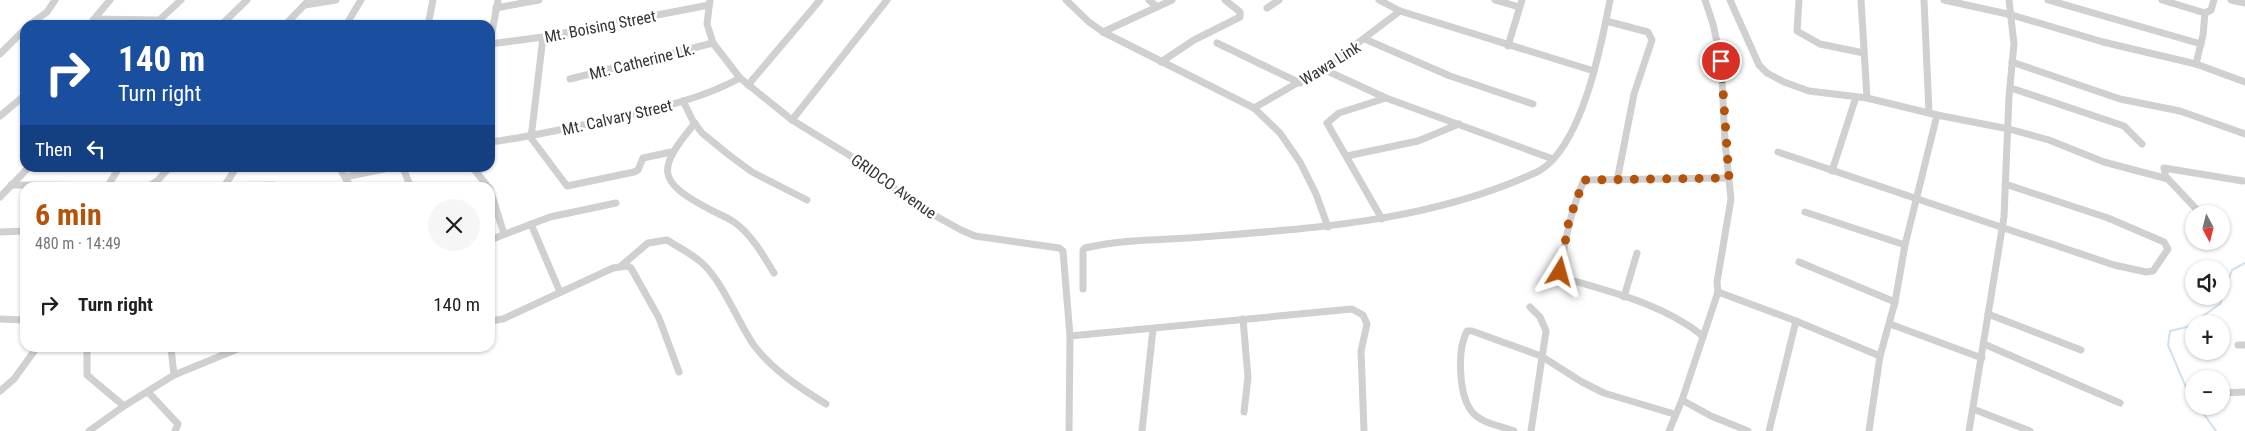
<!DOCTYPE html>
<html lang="en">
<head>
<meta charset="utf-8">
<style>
  body { margin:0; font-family:"Roboto Condensed",sans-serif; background:#f6f6f6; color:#202124; height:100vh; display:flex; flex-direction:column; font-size:19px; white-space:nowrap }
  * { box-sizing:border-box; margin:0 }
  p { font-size:16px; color:#757577 }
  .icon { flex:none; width:28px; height:28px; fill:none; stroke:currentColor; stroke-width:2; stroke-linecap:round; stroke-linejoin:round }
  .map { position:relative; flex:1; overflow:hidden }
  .details { position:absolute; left:20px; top:182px; width:475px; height:170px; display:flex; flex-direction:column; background:#fff; border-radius:15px; box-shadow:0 1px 4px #0004 }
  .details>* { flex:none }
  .guide { position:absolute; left:20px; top:20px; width:475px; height:152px; border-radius:15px; box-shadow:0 1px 4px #0004; background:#1a4fa0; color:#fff; overflow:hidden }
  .needle { width:32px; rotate:173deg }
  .fabs { position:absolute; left:2185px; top:205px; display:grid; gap:10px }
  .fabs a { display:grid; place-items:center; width:45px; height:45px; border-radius:50%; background:#fff; box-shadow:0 1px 4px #0004; font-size:25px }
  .pin { position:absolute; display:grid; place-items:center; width:42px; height:42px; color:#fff; margin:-21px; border:2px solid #fff; border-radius:50%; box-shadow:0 1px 5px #0007 }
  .me { position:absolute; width:55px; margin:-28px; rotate:8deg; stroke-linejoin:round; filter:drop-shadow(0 0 4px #0008) }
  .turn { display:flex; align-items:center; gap:18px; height:105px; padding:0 15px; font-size:22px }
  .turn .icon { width:65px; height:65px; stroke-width:2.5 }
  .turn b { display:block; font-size:35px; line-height:42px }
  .then { display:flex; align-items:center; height:48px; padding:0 15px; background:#0003; gap:10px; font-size:19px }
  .round { display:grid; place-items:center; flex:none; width:52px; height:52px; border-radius:26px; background:#f6f6f6 }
  .head { display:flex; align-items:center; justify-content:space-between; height:85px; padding:0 15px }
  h1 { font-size:30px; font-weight:700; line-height:38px; color:#b45309 }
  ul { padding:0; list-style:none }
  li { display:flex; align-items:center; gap:15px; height:75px; padding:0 15px }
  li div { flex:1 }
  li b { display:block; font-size:19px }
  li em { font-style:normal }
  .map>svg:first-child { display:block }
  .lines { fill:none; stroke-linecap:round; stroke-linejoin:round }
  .stream { stroke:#cfe2ee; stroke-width:2 }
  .minor { stroke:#d0d0d0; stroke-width:7 }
  .route { stroke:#b45309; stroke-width:9; stroke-dasharray:0 16.2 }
  .labels { text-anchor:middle; stroke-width:5; stroke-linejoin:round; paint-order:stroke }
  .street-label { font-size:16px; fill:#333; stroke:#fff }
</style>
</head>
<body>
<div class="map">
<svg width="2245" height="431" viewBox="0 0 2245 431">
  <rect width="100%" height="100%" fill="#fff"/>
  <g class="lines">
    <g class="stream">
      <path d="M2194,400L2188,392L2168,345L2170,331L2187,327L2220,304L2232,270L2245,263"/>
      <path d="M2198,406L2216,431"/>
    </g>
    <g class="minor">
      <path d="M710,0L707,24L713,43L740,78L792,120L862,163L916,205L961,230L975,236L1059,248L1063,251L1070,336L1069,431"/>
      <path d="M1066,0L1089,22L1103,32L1254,108L1280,133L1300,162L1316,194L1328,227"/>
      <path d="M1149,0L1157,7"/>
      <path d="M1379,0L1400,11L1594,71"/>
      <path d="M1495,0L1519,7"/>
      <path d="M1705,0L1713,24L1721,61L1725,142L1731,199L1717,282L1718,292"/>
      <path d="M1730,0L1759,65L1767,73L1784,82L1809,91L1867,98L1937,115L2009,129L2049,140L2104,162L2168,179L2201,214"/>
      <path d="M1799,0L1797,31L1820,44L1864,53"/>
      <path d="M1861,0L1867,98"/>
      <path d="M1924,0L1929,113"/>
      <path d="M1944,0L2012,15L2103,42L2196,64L2245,82"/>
      <path d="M2048,0L2201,44"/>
      <path d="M2162,0L2205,13L2203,35L2196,64"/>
      <path d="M2231,0L2245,3"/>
      <path d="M305,5L336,0"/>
      <path d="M496,8L539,0"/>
      <path d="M1267,8L1279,0"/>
      <path d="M2205,13L2211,10L2214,0"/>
      <path d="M95,19L159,20"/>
      <path d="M1606,21L1648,32L1652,40L1634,94L1617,181"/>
      <path d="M223,24L235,25"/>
      <path d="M29,25L47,12L55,0"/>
      <path d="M89,25L110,0"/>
      <path d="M154,25L181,0"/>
      <path d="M221,25L247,0"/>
      <path d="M285,25L309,0"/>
      <path d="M346,25L361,0"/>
      <path d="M428,25L433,0"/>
      <path d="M1103,32L1172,0"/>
      <path d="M543,37L531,138L567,186L634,172L638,170L643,158L671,152"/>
      <path d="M1367,40L1450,76L1533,104"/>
      <path d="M490,43L498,0"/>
      <path d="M1217,43L1300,83"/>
      <path d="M490,44L543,37L709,5"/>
      <path d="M1508,46L1522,0"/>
      <path d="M0,54L25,29"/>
      <path d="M1161,62L1194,40L1240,17V12L1225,0"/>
      <path d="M2012,62L2120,99L2180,111L2245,134"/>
      <path d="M1323,69L1386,98L1553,159"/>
      <path d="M570,79L713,43"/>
      <path d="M748,85L820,0"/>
      <path d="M2011,88L2124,126L2142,144"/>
      <path d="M683,101L693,121L702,133L729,155L752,172L807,200"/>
      <path d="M1254,108L1330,64L1400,11"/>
      <path d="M0,116L25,95"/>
      <path d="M792,120L887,0"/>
      <path d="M695,123C657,169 655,181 711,210C718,214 727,217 734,222C752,235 763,255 774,273"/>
      <path d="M490,142C530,137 570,128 610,119C654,109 700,100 740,78"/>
      <path d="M1778,152L2114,265L2146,272L2153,271L2168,249L2164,242L2108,218L2005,184"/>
      <path d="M1347,156L1418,141L1459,124"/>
      <path d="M340,168L351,188"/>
      <path d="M403,168L411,188"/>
      <path d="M473,168L489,188"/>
      <path d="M1832,171L1856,97"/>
      <path d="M345,177L389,168"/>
      <path d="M2166,178L2164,168L2243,181"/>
      <path d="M11,185L149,186L157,181L169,168"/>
      <path d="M223,186L273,185L272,188"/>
      <path d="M107,187L119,168"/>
      <path d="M223,188L236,168"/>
      <path d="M490,189L504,234"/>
      <path d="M0,197L28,168"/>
      <path d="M1805,212L1905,245"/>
      <path d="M1382,219L1327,123L1339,113L1386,98"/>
      <path d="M531,224L560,292"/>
      <path d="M0,232L25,231"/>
      <path d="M490,240L550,217L616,203"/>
      <path d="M1799,262L1895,302"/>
      <path d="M621,266L648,243L667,240C678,247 692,254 702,263C722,281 737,320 753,344C771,369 800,388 826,404"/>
      <path d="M1083,289V250L1085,248C1123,239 1163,240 1202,237C1317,228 1433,221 1539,171C1582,146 1601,47 1610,0"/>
      <path d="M1624,297L1637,253"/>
      <path d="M1530,307L1540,317L1546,331L1531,431"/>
      <path d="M1988,314L2081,350"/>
      <path d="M0,319L25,320"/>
      <path d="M1243,319L1248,377L1244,412"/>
      <path d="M490,321L503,319L613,268L627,266L631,268L659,318L679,372"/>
      <path d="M1890,324L1982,358"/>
      <path d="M1070,336L1352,309L1363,315L1367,324L1361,351L1364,431"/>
      <path d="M1703,336C1663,304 1612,292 1564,278L1560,272C1565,240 1571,210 1584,180L1729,178"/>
      <path d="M1984,344L2120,403"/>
      <path d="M2238,345H2245"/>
      <path d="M87,348V375L124,406"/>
      <path d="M171,348L174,375"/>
      <path d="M0,391L14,379L35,350"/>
      <path d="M148,392L178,424L175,431"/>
      <path d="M2221,393L2245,392"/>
      <path d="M1682,400L1718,292L1796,321L1880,356"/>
      <path d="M1973,409L2030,431"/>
      <path d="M89,431L124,406L174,375L240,348"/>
      <path d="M1142,431L1153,329"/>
      <path d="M1514,431C1502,426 1484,424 1474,414C1458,398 1457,350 1467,331H1472L1541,356L1582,382L1604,393L1674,414"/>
      <path d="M1669,431L1682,400L1711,416L1748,431"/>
      <path d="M1769,431L1796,321"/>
      <path d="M1869,431L1880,356L1895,302L1905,245L1937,115"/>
      <path d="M1969,431L2004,217L2009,96L2014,44L2009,0"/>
    </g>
  </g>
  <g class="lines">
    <path class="route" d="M1560,272L1569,220L1584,180L1729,178L1721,61"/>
  </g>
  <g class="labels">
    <g class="street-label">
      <text transform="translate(600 26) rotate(-11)" y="6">Mt. Boising Street</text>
      <text transform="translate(642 61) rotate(-14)" y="6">Mt. Catherine Lk.</text>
      <text transform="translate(1330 63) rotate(-32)" y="6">Wawa Link</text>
      <text transform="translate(617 117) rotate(-13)" y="6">Mt. Calvary Street</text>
      <text transform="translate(894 186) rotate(35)" y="6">GRIDCO Avenue</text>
    </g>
  </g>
</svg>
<div class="fabs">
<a><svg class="needle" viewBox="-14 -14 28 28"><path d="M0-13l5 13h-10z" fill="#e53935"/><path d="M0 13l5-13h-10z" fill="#757577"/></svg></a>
<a><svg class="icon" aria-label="sound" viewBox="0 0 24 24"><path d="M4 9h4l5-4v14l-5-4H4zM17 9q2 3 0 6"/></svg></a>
<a>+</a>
<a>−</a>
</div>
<div class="pin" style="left:1721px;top:61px;background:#d93025"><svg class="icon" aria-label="arrive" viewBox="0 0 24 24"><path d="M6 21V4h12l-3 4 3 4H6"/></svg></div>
<svg class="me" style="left:1560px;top:272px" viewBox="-20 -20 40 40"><path d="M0-17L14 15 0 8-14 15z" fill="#b45309" stroke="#fff" stroke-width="4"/></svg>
<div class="guide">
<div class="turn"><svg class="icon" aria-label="right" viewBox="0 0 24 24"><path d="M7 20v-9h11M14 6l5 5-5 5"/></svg><div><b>140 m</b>Turn right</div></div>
<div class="then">Then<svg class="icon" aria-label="left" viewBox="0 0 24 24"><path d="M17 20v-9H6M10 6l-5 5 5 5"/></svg></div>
</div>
<section class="details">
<div class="head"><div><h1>6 min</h1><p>480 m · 14:49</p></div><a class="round"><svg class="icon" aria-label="close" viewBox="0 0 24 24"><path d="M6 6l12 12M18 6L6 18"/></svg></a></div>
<ul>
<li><svg class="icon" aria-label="right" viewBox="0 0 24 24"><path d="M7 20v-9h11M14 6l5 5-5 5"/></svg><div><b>Turn right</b></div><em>140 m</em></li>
</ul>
</section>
</div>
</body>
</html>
